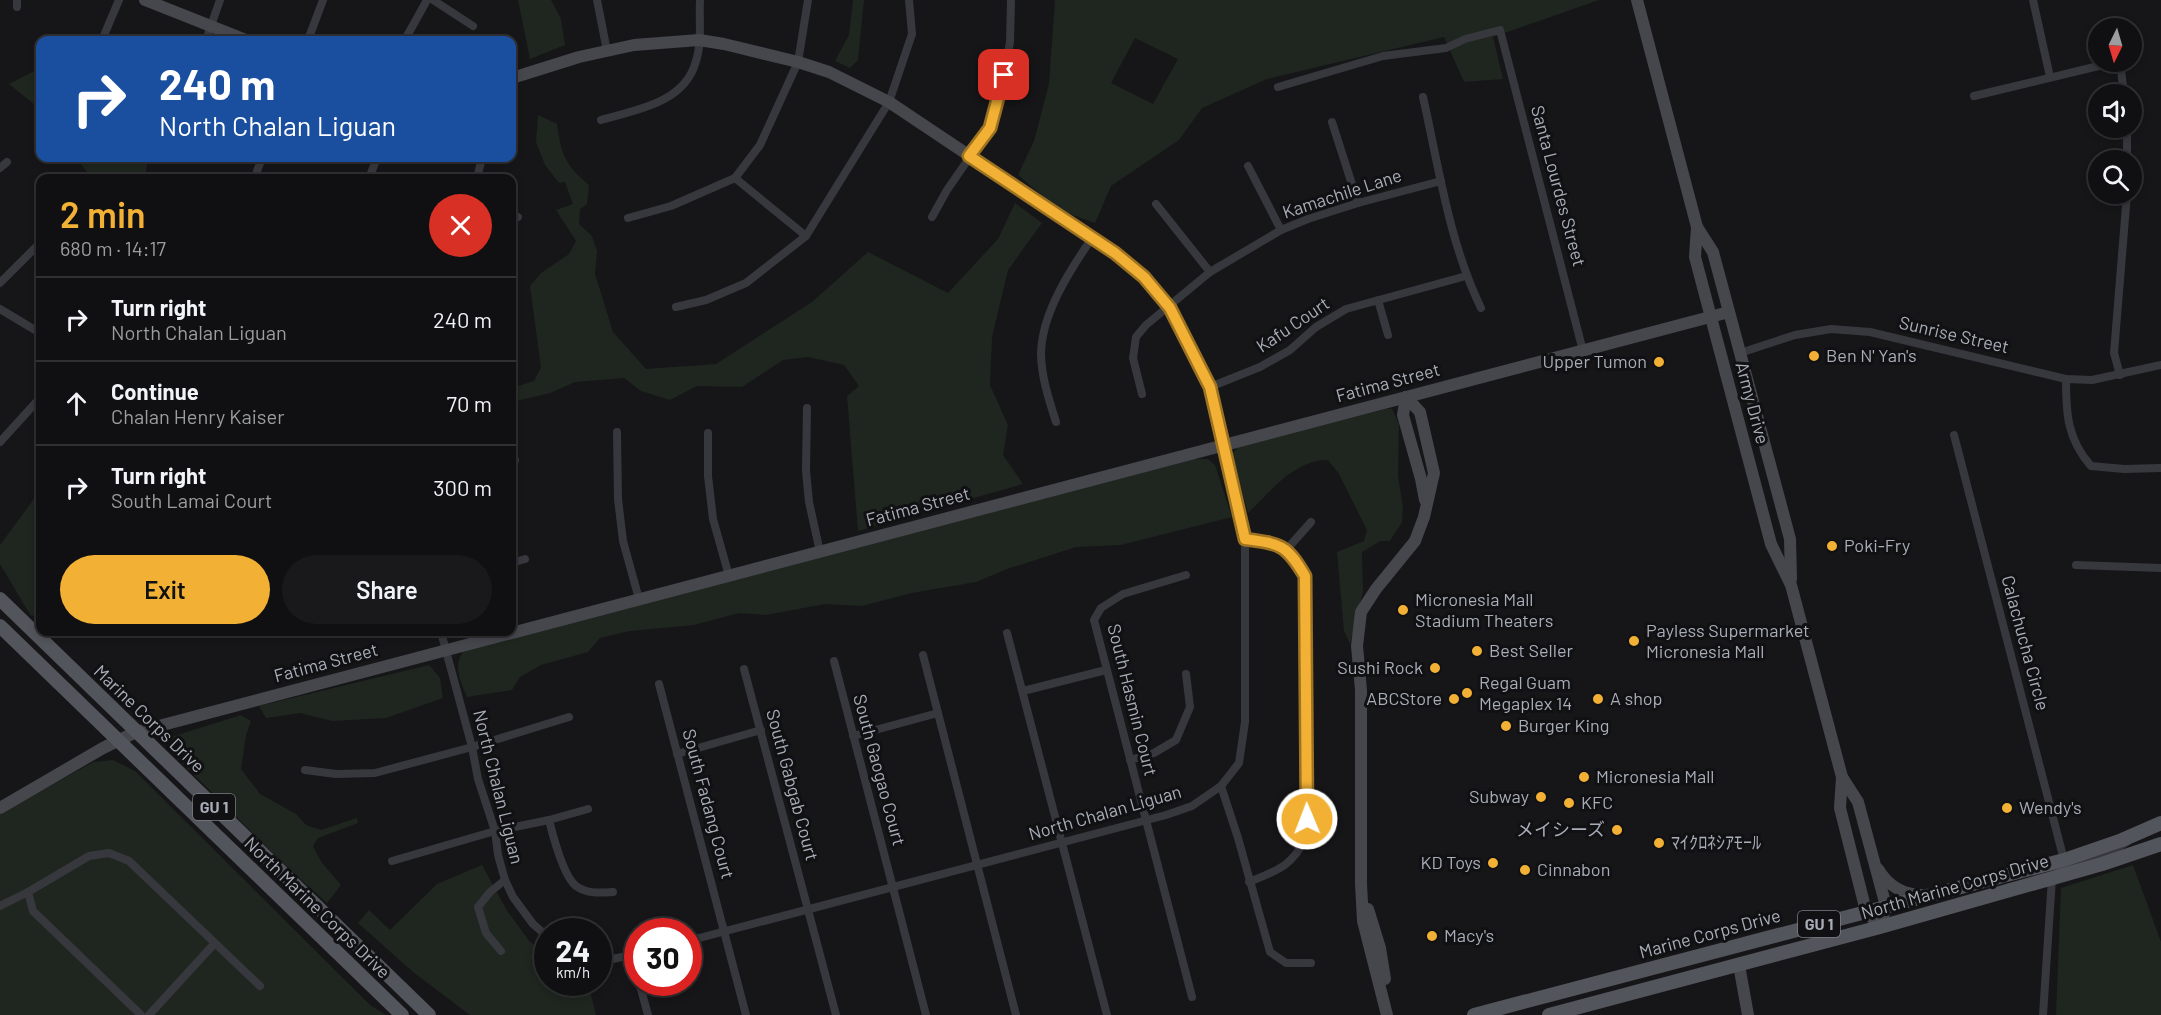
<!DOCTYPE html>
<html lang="en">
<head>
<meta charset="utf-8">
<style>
  body { margin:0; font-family:Barlow,"Noto Sans JP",sans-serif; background:#19191b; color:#f1f3f6; height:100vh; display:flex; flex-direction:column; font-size:22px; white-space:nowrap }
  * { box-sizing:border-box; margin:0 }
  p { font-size:20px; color:#9c9d9f }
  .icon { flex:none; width:33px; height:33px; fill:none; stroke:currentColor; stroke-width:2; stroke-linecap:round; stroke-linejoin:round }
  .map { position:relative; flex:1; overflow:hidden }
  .panel { position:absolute; left:36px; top:174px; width:480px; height:462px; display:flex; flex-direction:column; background:#101012; border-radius:12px; box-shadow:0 3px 9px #0003,0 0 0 2px #303032 }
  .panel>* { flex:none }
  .top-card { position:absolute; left:36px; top:36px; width:480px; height:126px; border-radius:12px; box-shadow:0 3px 9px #0003,0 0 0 2px #303032; background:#1a4fa0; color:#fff; overflow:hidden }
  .needle { width:39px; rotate:185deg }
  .buttons { position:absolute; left:2088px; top:18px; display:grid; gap:12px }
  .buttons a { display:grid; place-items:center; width:54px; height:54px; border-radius:50%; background:#101012; box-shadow:0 3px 9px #0003,0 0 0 2px #303032; font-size:30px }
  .speed { position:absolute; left:534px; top:918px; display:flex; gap:12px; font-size:30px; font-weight:700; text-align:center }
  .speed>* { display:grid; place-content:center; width:78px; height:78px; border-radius:50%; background:#101012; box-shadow:0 3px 9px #0003,0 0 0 2px #303032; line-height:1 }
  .speed small { font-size:15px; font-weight:400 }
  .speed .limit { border:9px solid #d22; background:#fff; color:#111 }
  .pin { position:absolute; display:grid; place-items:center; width:51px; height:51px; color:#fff; margin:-26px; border-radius:12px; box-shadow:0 3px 9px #0006 }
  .me { position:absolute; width:66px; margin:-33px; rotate:359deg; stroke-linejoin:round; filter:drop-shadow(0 0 4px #0008) }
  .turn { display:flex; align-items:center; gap:21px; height:126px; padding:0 24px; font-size:27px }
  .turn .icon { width:78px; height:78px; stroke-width:2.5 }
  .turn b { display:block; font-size:42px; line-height:51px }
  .round { display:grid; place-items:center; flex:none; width:63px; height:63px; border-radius:32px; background:#19191b }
  .summary { display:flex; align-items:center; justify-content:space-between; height:102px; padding:0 24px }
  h1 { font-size:36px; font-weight:600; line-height:45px; color:#f2b134 }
  .button { display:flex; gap:12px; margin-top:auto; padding:12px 24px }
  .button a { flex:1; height:69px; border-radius:36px; background:#f2b134; color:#111; font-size:24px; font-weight:600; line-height:69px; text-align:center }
  .button a+a { background:#19191b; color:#f1f3f6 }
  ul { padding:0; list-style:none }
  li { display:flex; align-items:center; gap:18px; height:84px; padding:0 24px; border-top:2px solid #303032 }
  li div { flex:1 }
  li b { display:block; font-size:22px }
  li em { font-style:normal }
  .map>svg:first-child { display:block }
  .green { fill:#1e261f; fill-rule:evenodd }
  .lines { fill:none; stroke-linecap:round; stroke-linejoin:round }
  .street { stroke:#37383d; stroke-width:8 }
  .secondary { stroke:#45474d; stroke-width:12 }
  .primary { stroke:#53555c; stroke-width:14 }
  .route-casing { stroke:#9d7322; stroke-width:15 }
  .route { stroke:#f2b134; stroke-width:10 }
  .poi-dot { fill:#f2b134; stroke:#111113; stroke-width:2 }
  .labels { text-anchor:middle; stroke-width:6; stroke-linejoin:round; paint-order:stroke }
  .shield { fill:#111113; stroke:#7b7e86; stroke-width:1.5 }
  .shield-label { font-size:16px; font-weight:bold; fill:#a8adb8 }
  .street-label { font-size:18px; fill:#a8adb8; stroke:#111113 }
  .poi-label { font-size:18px; fill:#a8adb8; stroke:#111113; text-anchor:start }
</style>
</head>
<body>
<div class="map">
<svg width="2161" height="1015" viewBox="0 0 2161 1015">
  <rect width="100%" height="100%" fill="#161618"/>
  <g class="green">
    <path d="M518,0H551L561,19L565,45L530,59Z"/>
    <path d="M853,0H864L858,60L850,68L835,61L849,35Z"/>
    <path d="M1055,0H1599L1493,37L1503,79L1464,82L1444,37L1267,79L1202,108L1179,140L1111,186L1095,223L1059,210L1018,175L1034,141L1049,84ZM1135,38L1178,59L1153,104L1111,83Z"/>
    <path d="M40,68V109L9,84Z"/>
    <path d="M538,115L557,124C561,154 565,165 589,185L587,204L580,209L579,224L592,236L597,251L595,274L613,332L646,369L716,364L812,302L868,252L948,293L998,239L1015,203L1042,223L1008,270L992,337L990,385L1008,425L1003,455L1023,484L858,531L847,396L859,386L844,365L808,357L783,360L742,387L697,386L670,400L641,391L624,378L575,382L550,393L512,402V388L534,381L541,368L530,286L541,273L569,254L576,241L556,210L573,204L565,182L559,183L545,165L536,142Z"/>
    <path d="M77,158H148L146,172L159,178H91Z"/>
    <path d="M1386,409H1392L1399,424L1398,476L1403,507L1402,522L1390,541H1380L1362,552L1363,591L1350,644L1344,631L1337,552L1364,541L1367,530L1339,474L1328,460C1295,459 1270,492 1248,513L1231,455L1239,446Z"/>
    <path d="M1193,459H1208L1215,465L1232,517L1121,545L1076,547L1007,569L976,582L912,593L862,606L825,604L766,615L739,613L694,625L630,631L600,638L588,652L541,665L520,677L512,690L467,697C460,680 452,665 465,649Z"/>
    <path d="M40,491V614L31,616L0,564V545Z"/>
    <path d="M429,665L440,678L443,698L386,718L332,721L300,713L266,718L259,706Z"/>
    <path d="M241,715L251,721L246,735L241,769L260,794L296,814L306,825L321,830L357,818L358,823L318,838L313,846L322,863L341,885L327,903L285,865L177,758L171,737Z"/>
    <path d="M113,760L135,771L370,1005L386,1015H0V814L93,762Z"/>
    <path d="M482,865L506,909L530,942L547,952L548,982L588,983L596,1015H470L413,972L358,923L369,910L390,930L437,884Z"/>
    <path d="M2133,865L2161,942V1015H2056L2061,888Z"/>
  </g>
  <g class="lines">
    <g class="street">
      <path d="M17,0V7"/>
      <path d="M433,0L473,26"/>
      <path d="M597,0L607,51"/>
      <path d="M2033,0L2050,77"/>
      <path d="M102,40L119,0"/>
      <path d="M206,40L220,0"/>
      <path d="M308,40L323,0"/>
      <path d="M406,40L407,36L427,0"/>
      <path d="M2120,62L2124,94"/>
      <path d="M1278,87L1383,56L1446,48L1465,39L1500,30L1583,351"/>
      <path d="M1974,96L2115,62"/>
      <path d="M1423,97C1439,168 1449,242 1481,308"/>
      <path d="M601,120C636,110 685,103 696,61C702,42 699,20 700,0"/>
      <path d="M1332,122L1358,203"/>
      <path d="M2127,128V160"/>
      <path d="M1248,166L1281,230"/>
      <path d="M0,168L7,162"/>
      <path d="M257,171L262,158"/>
      <path d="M369,178L377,158"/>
      <path d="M477,178L482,158"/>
      <path d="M735,178L806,236"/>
      <path d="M1156,204L1210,272"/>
      <path d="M512,214L518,217"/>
      <path d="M932,217L947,190L990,128L1001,91L1010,42L1011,0"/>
      <path d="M628,218L671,206L735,178L760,145L798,62L808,0"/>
      <path d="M0,283L40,243"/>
      <path d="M1378,300L1388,335"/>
      <path d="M676,307L706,300L746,283L806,236L889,102L912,34L909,0"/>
      <path d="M0,309L40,333"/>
      <path d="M1740,353L1795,335L1831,329L1870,332L2066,379L2092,380L2161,365"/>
      <path d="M2120,375L2114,353L2127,194"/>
      <path d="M2066,379C2066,413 2067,439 2091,466L2124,469L2161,468"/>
      <path d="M1210,387L1260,367L1290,350L1316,327L1346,309L1466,276"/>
      <path d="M1142,394L1133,358L1136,337L1146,325L1210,272L1281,230L1308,219L1358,203L1441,181"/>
      <path d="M807,408L806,471L809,502L820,552"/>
      <path d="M1056,422C1049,400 1041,376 1041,353C1042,313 1070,270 1092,238"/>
      <path d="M617,432L618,499L623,541L639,599"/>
      <path d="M708,433V476L713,519L729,576"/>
      <path d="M1954,435L2064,860"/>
      <path d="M0,442L40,398"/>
      <path d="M512,461L515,460"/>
      <path d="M1245,539C1281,544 1286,544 1305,577L1307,836C1292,866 1279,870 1249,882"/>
      <path d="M1287,549L1311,522"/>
      <path d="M512,563L525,559"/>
      <path d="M2076,565L2161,568"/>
      <path d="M1186,575L1123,594L1101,608L1094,620L1192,997"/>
      <path d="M256,632H257"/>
      <path d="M441,632L472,747L478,779L495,831L498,855L505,880L513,897L533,924L548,937"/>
      <path d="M1007,633L1107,1015"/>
      <path d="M923,655L1016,1015"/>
      <path d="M834,661L926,1015"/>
      <path d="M744,669L836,1015"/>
      <path d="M659,684L746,1015"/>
      <path d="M1023,691L1106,670"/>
      <path d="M853,736L938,713"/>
      <path d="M677,754L761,730"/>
      <path d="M1130,760L1154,753L1176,740L1190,707L1186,674"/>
      <path d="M305,770L336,774L375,773L472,747L569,717"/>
      <path d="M1221,786L1238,838L1270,952L1286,963H1311"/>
      <path d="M549,820C553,836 563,876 576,886C587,894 600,893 613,892"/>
      <path d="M392,861L495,831L549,820L588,809"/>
      <path d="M28,892L33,911L141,1015"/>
      <path d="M0,906L28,892L89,856L109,853L129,861L260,986"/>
      <path d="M688,941L1166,815L1192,806L1221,786L1239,763L1245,722V539L1225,445"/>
      <path d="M501,951L486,933L478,907L490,892L505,880"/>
      <path d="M632,955L638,976"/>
      <path d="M598,958L612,959L638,954"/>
      <path d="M639,982L648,1015"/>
      <path d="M149,1015L214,944"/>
      <path d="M2043,1015L2052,878C2073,858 2104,858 2127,842"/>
    </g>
    <g class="secondary">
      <path d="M145,0L246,40"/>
      <path d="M1637,0L1697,227L1713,252L1790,539L1791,579"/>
      <path d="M512,78L579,57L634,45L699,40L724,44L798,62L829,72L889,102L1115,253L1144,277L1170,308L1210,387L1225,445"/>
      <path d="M1697,227L1695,257L1771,544L1791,585L1842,777L1858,802L1886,906L1880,927"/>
      <path d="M1406,397L1403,415L1421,479L1425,500"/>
      <path d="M1842,777L1840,808L1866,911L1880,927"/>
      <path d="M0,808L103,748L136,732L1729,312"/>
      <path d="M1878,869C1888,886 1904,895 1923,895"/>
      <path d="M1368,909L1380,948L1385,979"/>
      <path d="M1739,965L1748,1015"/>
      <path d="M1387,1015L1363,921L1361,884V690L1357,646L1361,612L1376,589L1415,541L1424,517L1434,473L1420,412L1406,397"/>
    </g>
    <g class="primary">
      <path d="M0,599L429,1015"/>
      <path d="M0,626L402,1015"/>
      <path d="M1474,1015L2064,860L2122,840L2161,823"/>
      <path d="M1549,1015L1880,927L2102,864L2161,844"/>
    </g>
  </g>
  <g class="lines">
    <defs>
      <path id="route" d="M1004,75L990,128L969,156L1115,253L1144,277L1170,308L1210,387L1245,539C1281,544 1286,544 1305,576L1307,819"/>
    </defs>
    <use href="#route" class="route-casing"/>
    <use href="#route" class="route"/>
  </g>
  <g class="poi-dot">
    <circle cx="1814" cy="356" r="6"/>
    <circle cx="1659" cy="362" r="6"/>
    <circle cx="1832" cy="546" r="6"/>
    <circle cx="1403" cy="610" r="6"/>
    <circle cx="1634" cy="641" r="6"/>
    <circle cx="1477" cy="651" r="6"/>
    <circle cx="1435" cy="668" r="6"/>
    <circle cx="1467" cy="693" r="6"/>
    <circle cx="1454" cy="699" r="6"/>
    <circle cx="1598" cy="699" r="6"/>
    <circle cx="1506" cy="726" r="6"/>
    <circle cx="1584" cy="777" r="6"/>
    <circle cx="1541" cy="797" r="6"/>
    <circle cx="1569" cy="803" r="6"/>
    <circle cx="2007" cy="808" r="6"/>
    <circle cx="1617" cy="830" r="6"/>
    <circle cx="1659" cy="843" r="6"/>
    <circle cx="1493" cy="863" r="6"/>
    <circle cx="1525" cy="870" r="6"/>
    <circle cx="1432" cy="936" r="6"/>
  </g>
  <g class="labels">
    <g class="shield">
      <rect x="193" y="794" width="42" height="26" rx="4.5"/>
      <rect x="1798" y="911" width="42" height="26" rx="4.5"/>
    </g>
    <g class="shield-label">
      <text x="214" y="813">GU 1</text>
      <text x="1819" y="930">GU 1</text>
    </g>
    <g class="street-label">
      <text transform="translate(1558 186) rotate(75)" y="6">Santa Lourdes Street</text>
      <text transform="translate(1342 194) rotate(-18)" y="6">Kamachile Lane</text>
      <text transform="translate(1293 325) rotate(-34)" y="6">Kafu Court</text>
      <text transform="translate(1954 335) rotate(13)" y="6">Sunrise Street</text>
      <text transform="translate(1388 383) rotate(-15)" y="6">Fatima Street</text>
      <text transform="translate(1752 403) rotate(75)" y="6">Army Drive</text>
      <text transform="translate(918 507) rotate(-15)" y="6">Fatima Street</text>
      <text transform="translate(2025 643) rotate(75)" y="6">Calachucha Circle</text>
      <text transform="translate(326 663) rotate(-15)" y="6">Fatima Street</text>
      <text transform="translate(1132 700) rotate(76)" y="6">South Hasmin Court</text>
      <text transform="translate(149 719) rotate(44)" y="6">Marine Corps Drive</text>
      <text transform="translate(879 770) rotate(75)" y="6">South Gaogao Court</text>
      <text transform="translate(792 785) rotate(75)" y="6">South Gabgab Court</text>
      <text transform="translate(498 787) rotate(76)" y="6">North Chalan Liguan</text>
      <text transform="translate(708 804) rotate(75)" y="6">South Fadang Court</text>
      <text transform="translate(1105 813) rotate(-16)" y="6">North Chalan Liguan</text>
      <text transform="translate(1955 887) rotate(-16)" y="6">North Marine Corps Drive</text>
      <text transform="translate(317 908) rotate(44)" y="6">North Marine Corps Drive</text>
      <text transform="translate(1710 934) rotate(-15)" y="6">Marine Corps Drive</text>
    </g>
    <g class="poi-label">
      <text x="1826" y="362">Ben N' Yan's</text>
      <text x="1647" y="368" text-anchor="end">Upper Tumon</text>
      <text x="1844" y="552">Poki-Fry</text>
      <text x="1415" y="606">Micronesia Mall<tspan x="1415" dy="21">Stadium Theaters</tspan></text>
      <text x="1646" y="637">Payless Supermarket<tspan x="1646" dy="21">Micronesia Mall</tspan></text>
      <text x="1489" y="657">Best Seller</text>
      <text x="1423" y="674" text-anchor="end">Sushi Rock</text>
      <text x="1479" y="689">Regal Guam<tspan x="1479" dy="21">Megaplex 14</tspan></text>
      <text x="1442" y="705" text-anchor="end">ABCStore</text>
      <text x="1610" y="705">A shop</text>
      <text x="1518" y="732">Burger King</text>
      <text x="1596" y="783">Micronesia Mall</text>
      <text x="1529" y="803" text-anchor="end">Subway</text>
      <text x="1581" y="809">KFC</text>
      <text x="2019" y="814">Wendy's</text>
      <text x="1605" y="836" text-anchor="end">メイシーズ</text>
      <text x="1671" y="849">ﾏｲｸﾛﾈｼｱﾓｰﾙ</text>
      <text x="1481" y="869" text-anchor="end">KD Toys</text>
      <text x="1537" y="876">Cinnabon</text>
      <text x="1444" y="942">Macy's</text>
    </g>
  </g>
</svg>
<div class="buttons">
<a><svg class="needle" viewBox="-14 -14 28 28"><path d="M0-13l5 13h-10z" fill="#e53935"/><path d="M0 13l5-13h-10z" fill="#9c9d9f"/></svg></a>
<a><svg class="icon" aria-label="sound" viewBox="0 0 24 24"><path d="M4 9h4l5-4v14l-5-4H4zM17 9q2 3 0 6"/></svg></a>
<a><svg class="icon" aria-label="search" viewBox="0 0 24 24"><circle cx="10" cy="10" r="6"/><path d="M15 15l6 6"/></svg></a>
</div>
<div class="speed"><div>24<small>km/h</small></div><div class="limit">30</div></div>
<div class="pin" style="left:1004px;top:75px;background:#d93025"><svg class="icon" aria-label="arrive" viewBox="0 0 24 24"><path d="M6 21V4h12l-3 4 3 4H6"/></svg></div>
<svg class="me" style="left:1307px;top:819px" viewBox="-20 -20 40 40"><circle r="17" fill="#f2b134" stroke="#fff" stroke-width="3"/><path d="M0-11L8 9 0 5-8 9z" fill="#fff"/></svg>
<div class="top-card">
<div class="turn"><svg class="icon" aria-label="right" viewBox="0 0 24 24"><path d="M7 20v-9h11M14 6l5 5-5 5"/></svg><div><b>240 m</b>North Chalan Liguan</div></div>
</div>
<section class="panel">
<div class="summary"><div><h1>2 min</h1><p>680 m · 14:17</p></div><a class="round" style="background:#d93025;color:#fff"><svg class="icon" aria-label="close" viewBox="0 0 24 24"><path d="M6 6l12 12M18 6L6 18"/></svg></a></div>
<ul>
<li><svg class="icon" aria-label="right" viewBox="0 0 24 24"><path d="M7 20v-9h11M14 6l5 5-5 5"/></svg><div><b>Turn right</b><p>North Chalan Liguan</p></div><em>240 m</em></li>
<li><svg class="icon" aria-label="ahead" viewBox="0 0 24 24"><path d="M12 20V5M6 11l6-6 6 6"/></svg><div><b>Continue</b><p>Chalan Henry Kaiser</p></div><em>70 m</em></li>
<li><svg class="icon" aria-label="right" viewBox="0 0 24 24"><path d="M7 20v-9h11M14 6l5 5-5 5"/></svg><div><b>Turn right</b><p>South Lamai Court</p></div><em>300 m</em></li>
</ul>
<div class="button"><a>Exit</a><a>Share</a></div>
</section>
</div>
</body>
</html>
